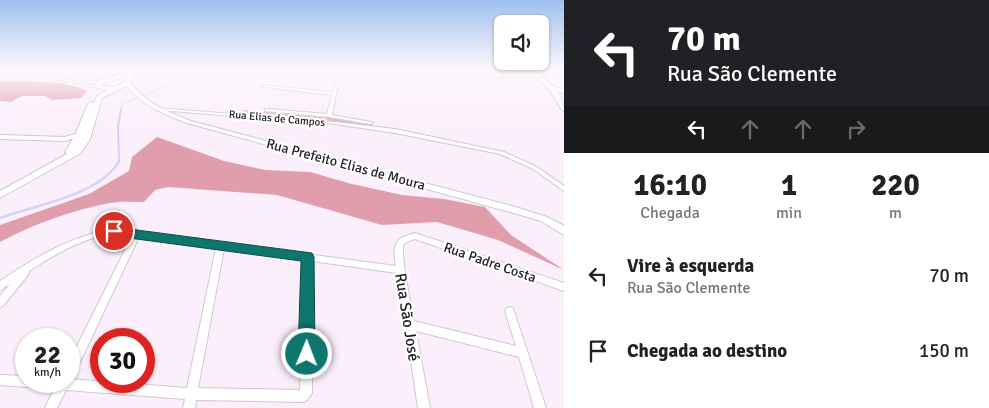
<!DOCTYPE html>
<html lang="pt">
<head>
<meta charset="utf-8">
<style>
  body { margin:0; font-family:Signika,sans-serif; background:#f2f2f2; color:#222; height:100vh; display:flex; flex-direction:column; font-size:19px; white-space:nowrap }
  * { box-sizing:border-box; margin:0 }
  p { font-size:16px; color:#767676 }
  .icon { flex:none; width:28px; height:28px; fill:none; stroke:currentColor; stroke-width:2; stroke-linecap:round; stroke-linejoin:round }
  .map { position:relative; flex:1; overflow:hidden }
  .sheet { display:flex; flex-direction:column; background:#fff; width:425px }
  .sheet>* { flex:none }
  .top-card { background:#202124; color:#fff; overflow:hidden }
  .buttons { position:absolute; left:494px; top:15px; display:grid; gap:10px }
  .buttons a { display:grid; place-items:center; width:55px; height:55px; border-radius:8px; background:#fff; box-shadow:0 1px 4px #0004; font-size:25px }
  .speed { position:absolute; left:15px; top:328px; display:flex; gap:10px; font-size:25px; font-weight:700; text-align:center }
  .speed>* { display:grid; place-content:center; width:65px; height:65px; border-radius:50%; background:#fff; box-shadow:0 1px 4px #0004; line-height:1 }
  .speed small { font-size:12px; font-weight:400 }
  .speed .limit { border:8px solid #d22; background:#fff; color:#111 }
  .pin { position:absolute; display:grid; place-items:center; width:42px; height:42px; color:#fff; margin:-21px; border:2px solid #fff; border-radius:50%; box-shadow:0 1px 5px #0007 }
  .me { position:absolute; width:55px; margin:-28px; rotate:1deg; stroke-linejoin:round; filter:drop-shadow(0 0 4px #0008) }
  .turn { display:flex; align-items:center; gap:18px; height:105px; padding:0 20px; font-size:22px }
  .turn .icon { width:65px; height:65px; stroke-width:2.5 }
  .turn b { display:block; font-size:35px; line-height:42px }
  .lanes { display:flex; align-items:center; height:48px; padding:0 20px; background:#0003; justify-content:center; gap:25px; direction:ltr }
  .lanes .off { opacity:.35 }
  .eta { display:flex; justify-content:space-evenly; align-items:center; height:85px; text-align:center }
  .eta b { font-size:30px; font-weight:700; line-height:35px }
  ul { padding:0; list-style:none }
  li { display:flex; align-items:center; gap:15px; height:75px; padding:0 20px }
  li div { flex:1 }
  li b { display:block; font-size:19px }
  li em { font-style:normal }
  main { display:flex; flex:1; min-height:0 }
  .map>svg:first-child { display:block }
  .green { fill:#e3b5be }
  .forest { fill:#e09eac }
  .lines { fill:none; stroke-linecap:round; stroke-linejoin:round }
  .stream-far2 { stroke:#d3d3f5; stroke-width:1 }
  .stream-far1 { stroke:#d3d3f5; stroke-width:2 }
  .stream { stroke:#d3d3f5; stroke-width:2.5 }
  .minor-casing { stroke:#d1c6d1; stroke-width:2 }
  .tertiary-casing { stroke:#d1c6d1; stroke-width:2 }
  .secondary-casing { stroke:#d1c6d1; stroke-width:2 }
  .minor { fill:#fff; fill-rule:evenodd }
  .tertiary { fill:#fff; fill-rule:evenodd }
  .secondary { fill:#fff; fill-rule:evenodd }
  .route { fill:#0f766e; stroke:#0a4d48 }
  .labels { text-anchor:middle; stroke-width:4.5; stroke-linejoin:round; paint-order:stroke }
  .far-street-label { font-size:11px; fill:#262126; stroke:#fff }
  .street-label { font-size:14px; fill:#262126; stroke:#fff }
  .near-street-label { font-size:16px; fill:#262126; stroke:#fff }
</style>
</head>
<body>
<main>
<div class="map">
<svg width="564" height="408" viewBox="0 0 564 408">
  <rect width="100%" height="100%" fill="#fbeffb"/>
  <path class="green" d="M243,110L326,117L379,127L241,113Z"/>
  <g class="forest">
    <path d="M0,81C29,83 60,78 87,91L81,98L52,100L45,96H22L11,102L0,101Z"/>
    <path d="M157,137L224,161L265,170L310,172L352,184L402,195L444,199L485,207L511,235L564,270L498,240L437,222L382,225L277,195L168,187L155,190L144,202C133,202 121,201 110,203C72,210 34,224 0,242V225L89,194L129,171L132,157Z"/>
  </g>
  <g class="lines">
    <path class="stream-far2" d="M120,111L122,104L167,86L201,69"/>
    <path class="stream-far1" d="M119,162L118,127L121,109"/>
    <path class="stream" d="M0,218C35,205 101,195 119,161"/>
    <defs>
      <g id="minor">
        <path d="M8,69H15L50,76L64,69H69L54,77L100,87L98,88Z"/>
        <path d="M108,69H112L104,82L94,83V81L102,80Z"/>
        <path d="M263,85L333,92L336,85H338L332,115L371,122L373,123L371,124L329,117L265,111V109H267L327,114L332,95L264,87L262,86Z"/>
        <path d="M156,108L335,122L395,129L504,152L537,167L564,186V191L533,169L500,154L395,133L335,124L158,110H156Z"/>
        <path d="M81,132L83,133V135L65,141L0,139V135L65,137Z"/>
        <path d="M114,228L135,231L137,230L140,232L396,266C395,258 392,245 400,239C403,236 411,235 415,233L564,283V291L415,239C412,240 407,241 404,244C399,249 412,310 414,321L516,346L505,311L507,308L510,307L513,308L546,408H534L519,357L416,331L430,408H418L406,327L404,324L405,322L397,273L312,261V393L307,400L303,402L196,400L195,408H183L185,399L66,390L57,408H45L54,389L0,385V375L26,376V381H69V379L187,388L216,248L139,237L73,377L69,378V362L132,236C125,235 118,233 112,234C82,238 54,255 29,271L28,275L3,306L0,307V296L10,284L0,290V281C37,256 70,237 114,228ZM224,249L304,260L300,390L198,388Z"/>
      </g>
      <g id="tertiary">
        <path d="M126,82H130C145,103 168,112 191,121L519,208L547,217L564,226V235L541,221L514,213L187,123C163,114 140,105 125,83Z"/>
        <path d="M553,87L564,89V93L551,90L550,89Z"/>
      </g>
      <g id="secondary">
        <path d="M130,69H136L130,84L102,98L90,139L81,153L0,198V191L67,154L65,152L74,137L88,104L91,102L94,103L97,96L107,90L96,88L97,82L118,75L127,77ZM118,79L125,80V82L113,87L101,86L102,84Z"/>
        <path d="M527,69H533C547,81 564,92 564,111L561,109L550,90Z"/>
      </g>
    </defs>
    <use href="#minor" class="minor-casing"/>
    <use href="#tertiary" class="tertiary-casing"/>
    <use href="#secondary" class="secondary-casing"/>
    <use href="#minor" class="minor"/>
    <use href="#tertiary" class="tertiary"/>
    <use href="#secondary" class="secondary"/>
  </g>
  <linearGradient id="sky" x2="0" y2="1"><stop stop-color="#9fc0ed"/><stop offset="0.55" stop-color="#fdf8fd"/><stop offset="1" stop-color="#fdf8fd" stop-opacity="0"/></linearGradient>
  <rect width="564" height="126" fill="url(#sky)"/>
  <path class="route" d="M114,227L312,253L314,257L315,354L313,360L307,362L301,360L298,354L301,261L114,236L108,231Z"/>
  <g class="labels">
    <g class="far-street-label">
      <text transform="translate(277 118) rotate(5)" y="4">Rua Elias de Campos</text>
    </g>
    <g class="street-label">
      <text transform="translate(346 164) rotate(15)" y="5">Rua Prefeito Elias de Moura</text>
      <text transform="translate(490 262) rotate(19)" y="5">Rua Padre Costa</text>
    </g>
    <g class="near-street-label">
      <text transform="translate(408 317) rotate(81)" y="6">Rua São José</text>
    </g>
  </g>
</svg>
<div class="buttons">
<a><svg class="icon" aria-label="sound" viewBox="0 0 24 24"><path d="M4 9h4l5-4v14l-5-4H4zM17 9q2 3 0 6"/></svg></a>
</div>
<div class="speed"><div>22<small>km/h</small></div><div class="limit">30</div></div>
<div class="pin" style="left:114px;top:231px;background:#d93025"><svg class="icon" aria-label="arrive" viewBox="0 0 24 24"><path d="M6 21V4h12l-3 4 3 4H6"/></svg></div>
<svg class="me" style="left:307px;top:354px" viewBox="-20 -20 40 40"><circle r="17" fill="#0f766e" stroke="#fff" stroke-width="3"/><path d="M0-11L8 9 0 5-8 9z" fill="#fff"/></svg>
</div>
<section class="sheet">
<div class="top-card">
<div class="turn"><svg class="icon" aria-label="left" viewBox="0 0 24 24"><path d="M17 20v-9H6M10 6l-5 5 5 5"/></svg><div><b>70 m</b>Rua São Clemente</div></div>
<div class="lanes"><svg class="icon" aria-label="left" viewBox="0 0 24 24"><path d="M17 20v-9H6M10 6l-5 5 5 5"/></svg><svg class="icon off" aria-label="ahead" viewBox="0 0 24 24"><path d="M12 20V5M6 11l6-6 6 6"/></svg><svg class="icon off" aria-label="ahead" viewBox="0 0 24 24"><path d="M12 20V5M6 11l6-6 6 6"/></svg><svg class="icon off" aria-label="right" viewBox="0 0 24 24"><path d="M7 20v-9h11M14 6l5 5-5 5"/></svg></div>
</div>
<div class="eta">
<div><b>16:10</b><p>Chegada</p></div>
<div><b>1</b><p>min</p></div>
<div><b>220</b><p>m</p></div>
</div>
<ul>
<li><svg class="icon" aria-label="left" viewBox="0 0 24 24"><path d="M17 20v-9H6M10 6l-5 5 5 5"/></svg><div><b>Vire à esquerda</b><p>Rua São Clemente</p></div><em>70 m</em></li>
<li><svg class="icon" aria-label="arrive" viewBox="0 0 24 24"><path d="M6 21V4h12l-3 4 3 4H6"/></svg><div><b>Chegada ao destino</b></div><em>150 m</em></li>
</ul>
</section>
</main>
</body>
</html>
